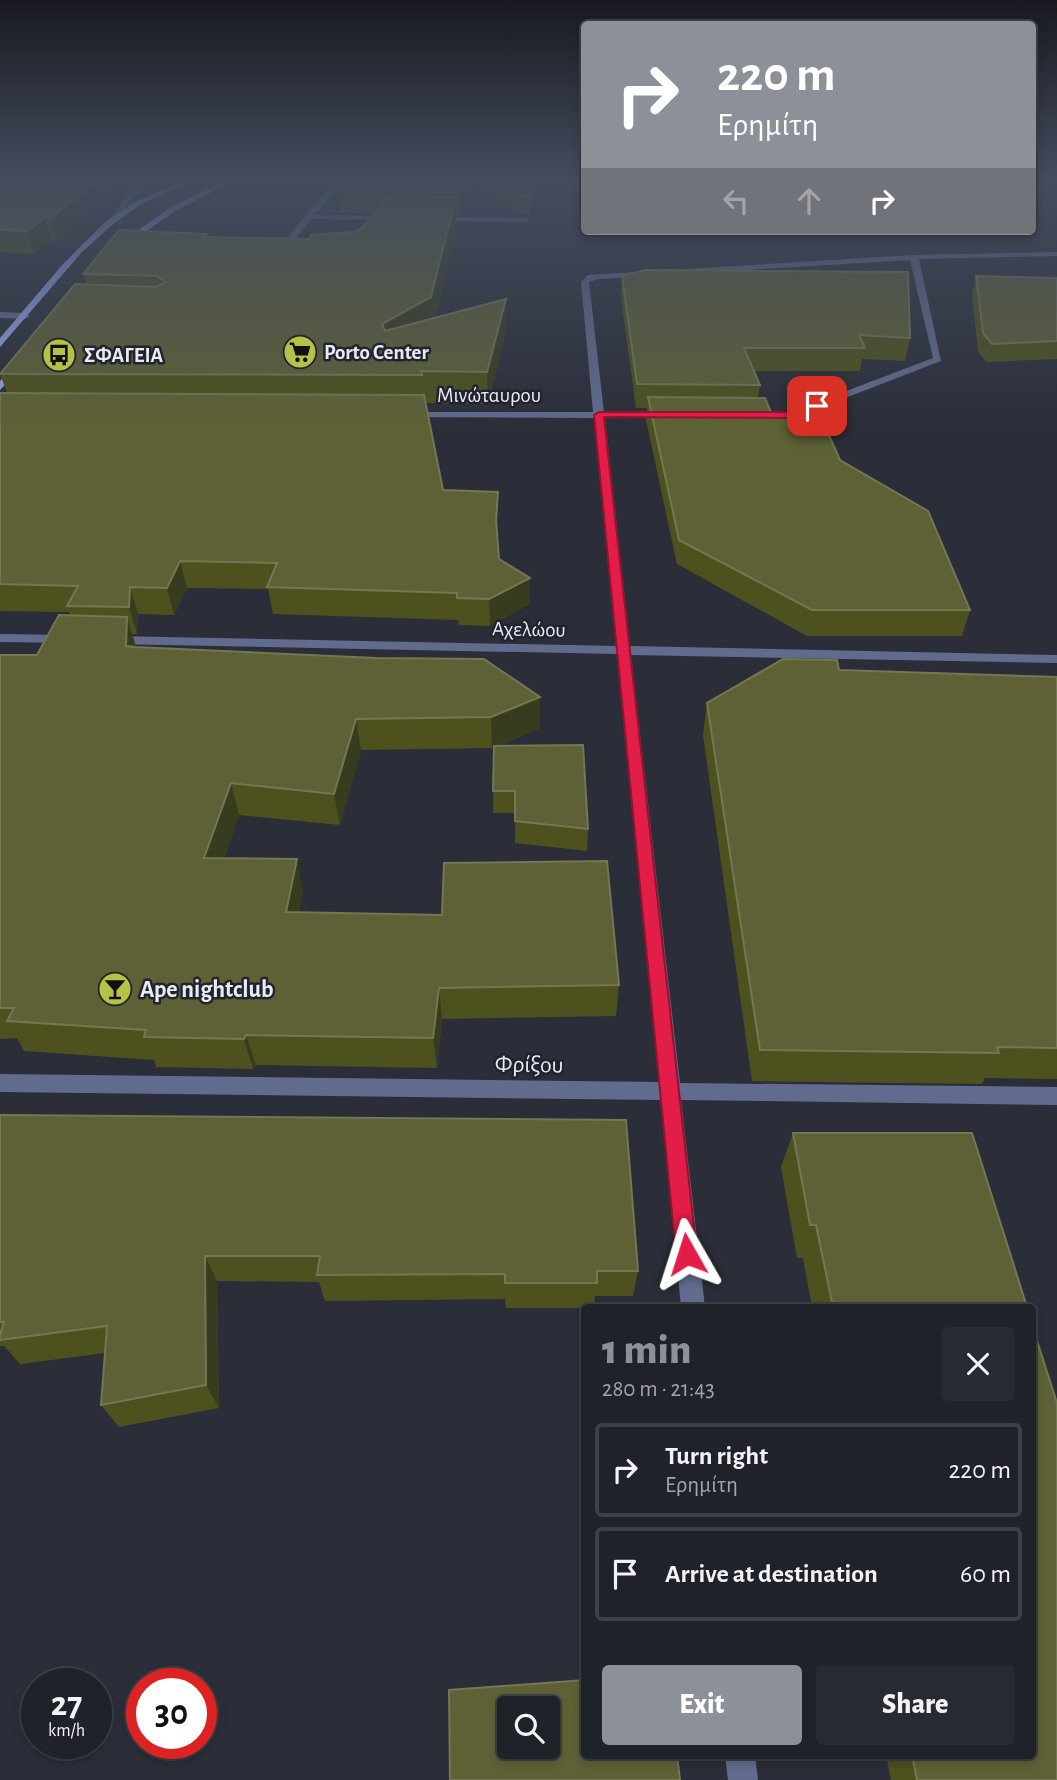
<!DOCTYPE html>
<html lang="en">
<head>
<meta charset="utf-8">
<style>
  body { margin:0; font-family:"Alegreya Sans",sans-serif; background:#282a32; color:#f1f3f6; height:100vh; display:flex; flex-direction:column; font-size:26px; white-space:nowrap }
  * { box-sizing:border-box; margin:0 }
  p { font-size:23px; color:#a2a4a8 }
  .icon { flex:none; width:38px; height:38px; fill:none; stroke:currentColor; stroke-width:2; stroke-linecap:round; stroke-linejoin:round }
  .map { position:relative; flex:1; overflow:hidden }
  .details { position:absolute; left:581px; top:1304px; width:455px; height:455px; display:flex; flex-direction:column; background:#20222a; border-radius:7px; box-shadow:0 4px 10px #0003,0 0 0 2px #3d3f47 }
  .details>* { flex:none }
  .top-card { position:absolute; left:581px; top:21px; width:455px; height:214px; border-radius:7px; box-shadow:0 4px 10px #0003,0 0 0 2px #3d3f47; background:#8c9099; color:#fff; overflow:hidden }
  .fabs { position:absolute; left:497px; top:1696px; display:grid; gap:14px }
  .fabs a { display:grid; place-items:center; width:63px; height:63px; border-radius:7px; background:#20222a; box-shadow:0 4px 10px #0003,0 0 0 2px #3d3f47; font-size:35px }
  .speed { position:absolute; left:21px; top:1668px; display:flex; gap:14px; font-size:35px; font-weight:700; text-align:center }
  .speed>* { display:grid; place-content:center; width:91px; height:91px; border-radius:50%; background:#20222a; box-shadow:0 4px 10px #0003,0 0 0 2px #3d3f47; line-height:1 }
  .speed small { font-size:18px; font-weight:400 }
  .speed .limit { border:10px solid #d22; background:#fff; color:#111 }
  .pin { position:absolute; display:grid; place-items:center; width:60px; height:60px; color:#fff; margin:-30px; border-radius:14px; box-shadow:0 4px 10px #0006 }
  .me { position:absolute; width:77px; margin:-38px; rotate:354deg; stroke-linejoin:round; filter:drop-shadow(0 0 5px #0008) }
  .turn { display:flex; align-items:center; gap:24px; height:147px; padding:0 21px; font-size:32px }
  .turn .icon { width:91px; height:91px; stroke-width:2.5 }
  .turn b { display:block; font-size:49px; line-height:60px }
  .lanes { display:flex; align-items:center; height:66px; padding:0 21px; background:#0003; justify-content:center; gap:35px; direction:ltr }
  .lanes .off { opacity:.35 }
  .round { display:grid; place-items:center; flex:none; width:74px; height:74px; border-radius:7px; background:#282a32 }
  .summary { display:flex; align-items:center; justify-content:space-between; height:119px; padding:0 21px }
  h1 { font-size:42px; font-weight:800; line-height:52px; color:#8c9099 }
  .cta { display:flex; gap:14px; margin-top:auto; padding:14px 21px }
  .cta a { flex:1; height:80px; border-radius:7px; background:#8c9099; color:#fff; font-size:28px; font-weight:800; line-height:80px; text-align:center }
  .cta a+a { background:#282a32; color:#f1f3f6 }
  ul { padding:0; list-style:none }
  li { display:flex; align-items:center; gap:21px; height:94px; margin:0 14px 10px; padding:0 7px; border:4px solid #3d3f47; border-radius:7px }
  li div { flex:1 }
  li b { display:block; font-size:26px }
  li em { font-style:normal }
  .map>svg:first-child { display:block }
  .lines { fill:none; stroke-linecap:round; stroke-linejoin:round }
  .minor { fill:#616b8d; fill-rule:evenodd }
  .major { fill:#93a5ed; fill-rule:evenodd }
  .wall { fill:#4d511e }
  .shaded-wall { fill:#383c1f }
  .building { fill:#5e6135; stroke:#737752; stroke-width:2; fill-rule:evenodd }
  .route { fill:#e11d48; stroke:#92132f; stroke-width:2 }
  .labels { text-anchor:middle; stroke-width:5; stroke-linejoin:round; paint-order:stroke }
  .far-poi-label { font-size:21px; font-weight:bold; fill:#e9ebf2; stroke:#21242e; text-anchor:start }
  .far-street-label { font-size:21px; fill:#e9ebf2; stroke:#21242e }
  .poi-label { font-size:24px; font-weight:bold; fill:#e9ebf2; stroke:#21242e; text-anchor:start }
  .street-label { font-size:24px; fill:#e9ebf2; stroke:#21242e }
</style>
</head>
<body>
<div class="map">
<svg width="1057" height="1780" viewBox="0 0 1057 1780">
  <rect width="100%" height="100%" fill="#2b2e38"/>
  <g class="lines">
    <g class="minor">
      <path d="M138,180H146L113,223H107Z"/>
      <path d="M334,181L341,183L315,215L393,216L397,218L393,220L311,219L280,258H274V254Z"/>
      <path d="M435,217L526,218L530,220L526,222L432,221Z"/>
      <path d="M1057,252V256L919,259L941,361L796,417L749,418L744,415L749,412H791L933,358L910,260L598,279L589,282L604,412H668L673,415L668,418H605L630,646L1057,655V663L631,655L680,1083L1057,1087V1105L681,1100L705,1307H681L661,1100L0,1092V1074L659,1082L617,654L112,644L105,640L112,636L616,646L594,418L406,417L402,416V412H593L581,282L588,275L914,255Z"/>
      <path d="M0,312L25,313L30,316L25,319L0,318Z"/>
      <path d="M0,634L70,635L77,639L70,643L0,642Z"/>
      <path d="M725,1755H755L758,1780H728Z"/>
    </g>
    <g class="major">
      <path d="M185,180H195L140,205L112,225L82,252L0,347V338L63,264L106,221L135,202Z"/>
      <path d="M226,180H236L177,210L124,247L117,245L171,207Z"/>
      <path d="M16,362L24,364L0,390V381Z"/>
    </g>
  </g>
  <g class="wall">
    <path d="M0,180L85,218L57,241H51L34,254L0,252Z"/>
    <path d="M343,180H535L530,217L462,183L463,197L459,214H456L457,224L435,318L506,330L488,404L426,403L443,490L498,518L497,537L499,559L530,578V604L490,626L459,625L458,620L273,614L268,589L187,588L174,615L138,614L137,634H132L136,647L540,697V728L498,746L588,829L587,851L515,843V813H493L494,748L361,750L340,825L239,815L224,859L303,891L299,912L619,985L616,1016L442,1019L437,1068L256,1065L253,1069L156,1067L154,1060L24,1051L17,1038L0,1039V655H37L70,616L69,612L0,611V393H7L0,374L86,284L83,274L207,234V237L309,239L356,232L370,220L375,213H340L337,191Z"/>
    <path d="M622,276L910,338L905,361L862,359L860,371H754L760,385L758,398L773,417L840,460L970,610L962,636H807L677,564L646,420L647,408H636L621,298Z"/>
    <path d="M976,276L1057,278V359L986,362L978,351L972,294Z"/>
    <path d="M839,670L1057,677V1079L985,1078L982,1084L752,1081L703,735L707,703Z"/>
    <path d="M0,1115L638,1271L633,1296H595L594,1307H584V1308H506L505,1299L325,1301L319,1282L217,1281L219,1408L119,1427L101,1405L105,1353L20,1364L4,1346H0Z"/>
    <path d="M793,1133L1027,1307H812L803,1258H797L781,1167Z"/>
    <path d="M886,1755H1032L1057,1780H891Z"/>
  </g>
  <g class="shaded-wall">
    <path d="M96,180H123L85,218L57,241L51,218Z"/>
    <path d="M461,180H462L463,197L459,214L458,192Z"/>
    <path d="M533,180H535L530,217V199Z"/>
    <path d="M456,197L457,224L433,328L385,355L382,324Z"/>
    <path d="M45,218L51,241L34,254L27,231Z"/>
    <path d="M506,299V330L488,404L487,372Z"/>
    <path d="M498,492V518L497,546L496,520Z"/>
    <path d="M180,561L187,588L174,615L167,588Z"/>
    <path d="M530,578V604L490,626L489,599Z"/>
    <path d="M130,587L138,614L137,634L129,607Z"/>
    <path d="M127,617L136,647L126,646Z"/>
    <path d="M540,697V728L492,748L491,717Z"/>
    <path d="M356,719L361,750L340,825L334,794Z"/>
    <path d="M231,783L239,815L213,890L204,858Z"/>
    <path d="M297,859L303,891L293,943L286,912Z"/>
    <path d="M439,988L442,1019L437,1068L433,1038Z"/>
    <path d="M246,1035L256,1065L253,1069L244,1039Z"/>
    <path d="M205,1256L217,1281L219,1408L206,1385Z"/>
  </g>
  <g class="building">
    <path d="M0,180H96L79,196L51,218H45L27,231L0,230Z"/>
    <path d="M343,180H461L458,192L337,191Z"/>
    <path d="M491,180H533L530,199Z"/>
    <path d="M387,196L456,197L431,297L382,324L385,331L506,299L487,372L421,371L422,375L0,374L75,284L157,287L165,282L157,276L83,274L119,230L207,234L203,237L309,239L311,235L356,232L370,220Z"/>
    <path d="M645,270L908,272L910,338L859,335L865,348H744L760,385L637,384L622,276Z"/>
    <path d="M976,276L1057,278V341L992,344L983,333Z"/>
    <path d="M0,393L424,395L443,490L498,492L496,520L499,559L530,578L489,599L457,598V593L267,587L277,563L180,561L167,588L130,587L129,607L67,606L78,586L0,584Z"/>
    <path d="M648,397L765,398L773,417H821L840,460L928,511L970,610H812L679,540Z"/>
    <path d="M59,615L127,617L126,646L135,647L376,658L484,659L540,697L491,717L356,719L334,794L231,783L204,858L297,859L286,912L442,915L444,863L607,861L619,985L439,988L433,1038L246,1035L244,1039L144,1037L146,1030L7,1021L14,1008H0V655H37Z"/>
    <path d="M783,659L837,660L839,670L1057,677V1048L997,1047L999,1053L760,1050L707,703Z"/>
    <path d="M583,745L588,829L515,821V791H493L494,746Z"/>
    <path d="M0,1115L626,1120L638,1271H597V1283H505V1274L317,1275L320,1256H205L206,1385L101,1405L107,1326L0,1340V1335L4,1322H0Z"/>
    <path d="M793,1133H972L1027,1307H833L816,1225H810Z"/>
    <path d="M1032,1325L1057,1403V1780H917L912,1755H1032Z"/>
    <path d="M584,1680V1755H677L680,1780H450L449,1690ZM509,1708H548V1746H509Z"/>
  </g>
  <linearGradient id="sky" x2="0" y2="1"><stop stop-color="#18191f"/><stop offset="0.42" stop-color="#444c5e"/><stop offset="1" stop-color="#444c5e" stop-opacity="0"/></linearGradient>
  <rect width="1057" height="429" fill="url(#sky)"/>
  <path class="route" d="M813,404L821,406L792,418L604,417L697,1254L694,1261L687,1263L680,1261L676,1254L594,415L599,412H791Z"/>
  <defs>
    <symbol id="supermarket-disc" viewBox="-11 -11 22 22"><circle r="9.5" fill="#b7c147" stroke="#21242e"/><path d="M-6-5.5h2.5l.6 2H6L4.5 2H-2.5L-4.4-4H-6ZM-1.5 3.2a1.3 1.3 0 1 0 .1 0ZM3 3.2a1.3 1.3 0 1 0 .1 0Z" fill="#111"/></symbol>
    <symbol id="bus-disc" viewBox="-11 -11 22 22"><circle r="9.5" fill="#b7c147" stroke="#21242e"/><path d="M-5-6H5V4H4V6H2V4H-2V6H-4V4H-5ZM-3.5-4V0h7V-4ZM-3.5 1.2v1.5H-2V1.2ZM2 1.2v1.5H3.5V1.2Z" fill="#111"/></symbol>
    <symbol id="bar-disc" viewBox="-11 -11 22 22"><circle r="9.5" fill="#b7c147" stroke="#21242e"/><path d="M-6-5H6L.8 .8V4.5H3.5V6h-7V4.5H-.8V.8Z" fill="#111"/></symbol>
  </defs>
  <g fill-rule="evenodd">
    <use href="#supermarket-disc" x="281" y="333" width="38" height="38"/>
    <use href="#bus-disc" x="40" y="336" width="38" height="38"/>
    <use href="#bar-disc" x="96" y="970" width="38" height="38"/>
  </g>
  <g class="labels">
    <g class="far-poi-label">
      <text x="324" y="359">Porto Center</text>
      <text x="84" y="362">ΣΦΑΓΕΙΑ</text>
    </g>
    <g class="far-street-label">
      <text x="489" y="402">Μινώταυρου</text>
      <text transform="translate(529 629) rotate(1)" y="7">Αχελώου</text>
    </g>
    <g class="poi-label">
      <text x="140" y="997">Ape nightclub</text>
    </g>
    <g class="street-label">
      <text transform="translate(529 1064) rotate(1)" y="8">Φρίξου</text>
    </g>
  </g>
</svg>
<div class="fabs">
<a><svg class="icon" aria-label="search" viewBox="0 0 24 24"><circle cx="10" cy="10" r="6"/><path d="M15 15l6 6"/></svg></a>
</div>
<div class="speed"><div>27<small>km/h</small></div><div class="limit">30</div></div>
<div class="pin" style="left:817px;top:406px;background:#d93025"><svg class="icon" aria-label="arrive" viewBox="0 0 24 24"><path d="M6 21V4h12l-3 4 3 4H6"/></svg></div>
<svg class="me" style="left:687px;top:1254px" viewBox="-20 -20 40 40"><path d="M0-17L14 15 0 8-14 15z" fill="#e11d48" stroke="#fff" stroke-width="4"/></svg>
<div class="top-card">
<div class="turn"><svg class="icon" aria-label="right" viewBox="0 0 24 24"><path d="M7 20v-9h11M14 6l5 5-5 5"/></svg><div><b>220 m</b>Ερημίτη</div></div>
<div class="lanes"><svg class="icon off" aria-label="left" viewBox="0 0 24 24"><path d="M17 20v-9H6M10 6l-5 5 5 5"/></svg><svg class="icon off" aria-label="ahead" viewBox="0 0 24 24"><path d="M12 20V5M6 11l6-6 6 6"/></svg><svg class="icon" aria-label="right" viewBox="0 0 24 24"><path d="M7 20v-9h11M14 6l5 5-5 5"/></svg></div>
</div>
<section class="details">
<div class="summary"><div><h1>1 min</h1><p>280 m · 21:43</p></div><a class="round"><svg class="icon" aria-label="close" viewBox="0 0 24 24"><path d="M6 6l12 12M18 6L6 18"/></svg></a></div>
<ul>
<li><svg class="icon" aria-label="right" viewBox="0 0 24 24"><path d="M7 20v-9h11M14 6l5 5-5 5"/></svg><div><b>Turn right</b><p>Ερημίτη</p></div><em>220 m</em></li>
<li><svg class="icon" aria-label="arrive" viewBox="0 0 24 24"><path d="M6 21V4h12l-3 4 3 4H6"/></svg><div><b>Arrive at destination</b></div><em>60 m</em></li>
</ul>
<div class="cta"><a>Exit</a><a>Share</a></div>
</section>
</div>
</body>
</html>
